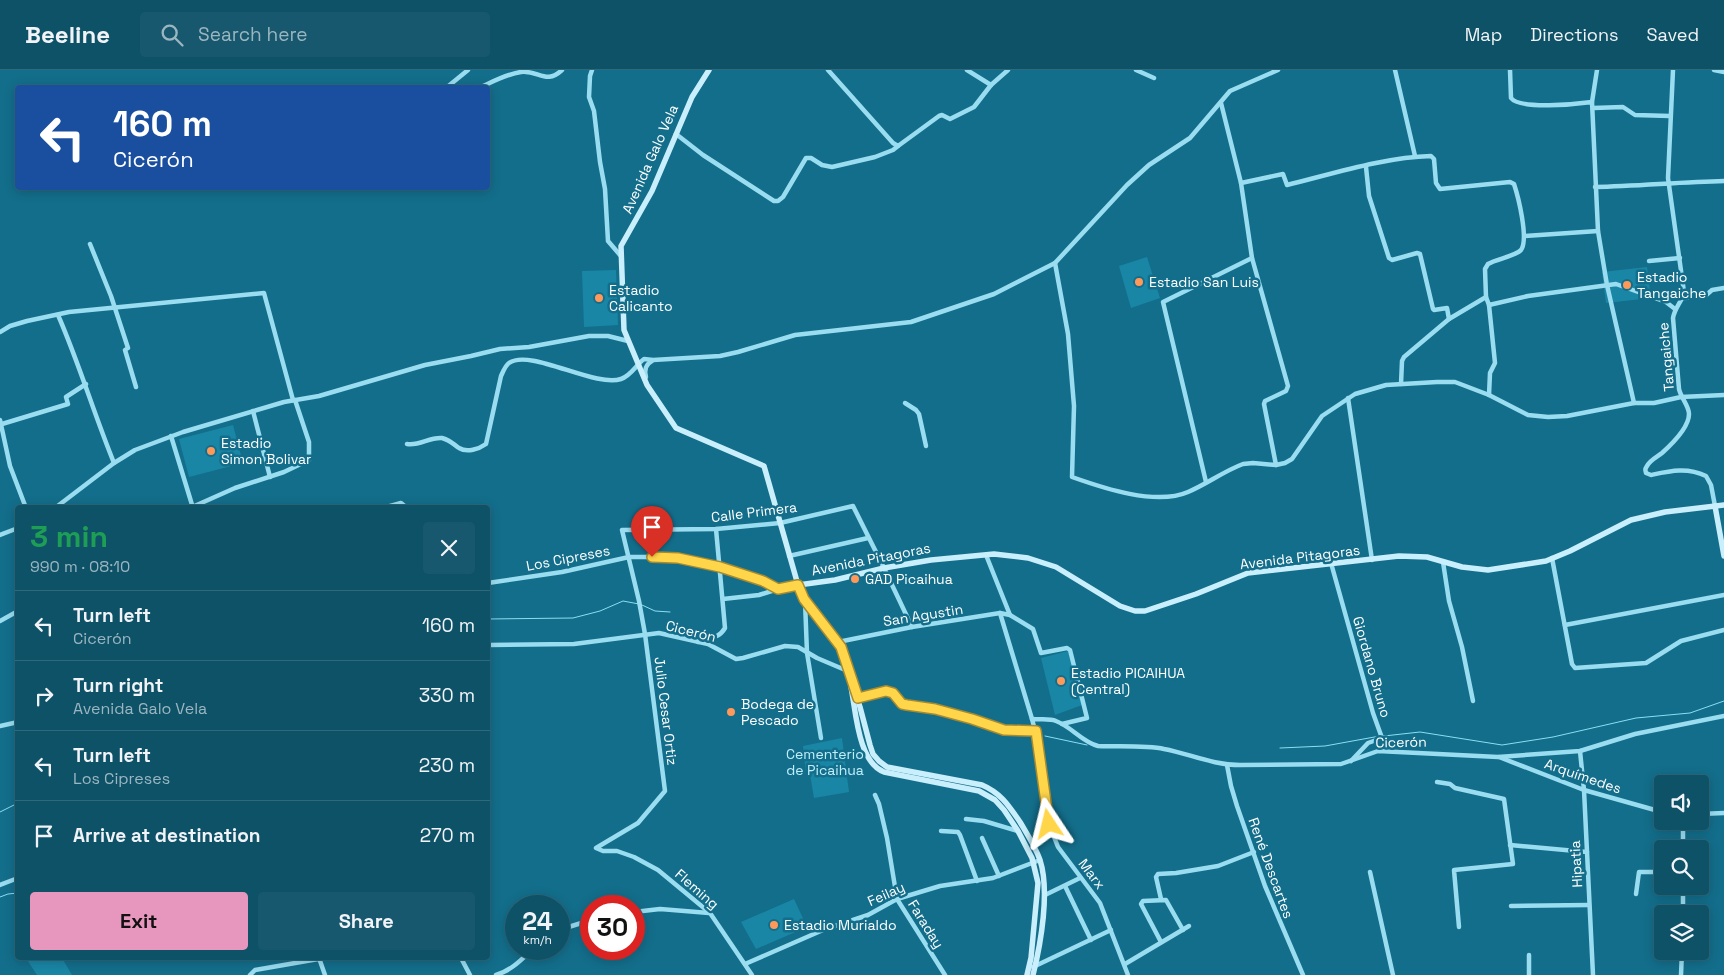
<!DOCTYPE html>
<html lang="en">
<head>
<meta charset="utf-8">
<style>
  body { margin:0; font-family:"Space Grotesk",sans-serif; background:#17586e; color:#f1f3f6; height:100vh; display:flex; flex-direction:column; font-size:19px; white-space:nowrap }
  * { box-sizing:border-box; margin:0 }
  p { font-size:16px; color:#9bb6c0 }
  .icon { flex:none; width:28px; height:28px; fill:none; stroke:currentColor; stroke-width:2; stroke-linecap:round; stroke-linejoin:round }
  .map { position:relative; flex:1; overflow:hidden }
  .side { position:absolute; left:15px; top:435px; width:475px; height:455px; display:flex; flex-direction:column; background:#0e5268; border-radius:5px; box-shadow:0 2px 12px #0003,0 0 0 1px #2e697c }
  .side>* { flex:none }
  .banner { position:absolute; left:15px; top:15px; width:475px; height:105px; border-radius:5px; box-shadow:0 2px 12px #0003,0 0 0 1px #2e697c; background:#1a4fa0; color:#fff; overflow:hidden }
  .buttons { position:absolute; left:1654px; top:705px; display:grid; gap:10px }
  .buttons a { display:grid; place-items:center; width:55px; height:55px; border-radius:5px; background:#0e5268; box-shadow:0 2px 12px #0003,0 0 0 1px #2e697c; font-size:25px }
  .speed { position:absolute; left:505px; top:825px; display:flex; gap:10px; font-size:25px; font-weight:700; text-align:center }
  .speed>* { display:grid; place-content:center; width:65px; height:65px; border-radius:50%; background:#0e5268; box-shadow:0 2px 12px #0003,0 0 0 1px #2e697c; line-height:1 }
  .speed small { font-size:12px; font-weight:400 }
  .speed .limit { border:8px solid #d22; background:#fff; color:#111 }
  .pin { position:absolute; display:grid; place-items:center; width:42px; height:42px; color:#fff; margin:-51px -21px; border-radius:50% 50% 50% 0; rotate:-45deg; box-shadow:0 0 5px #0007 }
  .pin .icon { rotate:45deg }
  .me { position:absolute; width:55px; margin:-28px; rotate:350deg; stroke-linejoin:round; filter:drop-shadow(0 0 4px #0008) }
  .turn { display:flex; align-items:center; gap:18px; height:105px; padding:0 15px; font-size:22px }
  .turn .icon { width:65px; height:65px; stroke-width:2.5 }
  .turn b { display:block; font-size:35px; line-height:42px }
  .round { display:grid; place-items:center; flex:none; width:52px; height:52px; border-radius:5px; background:#17586e }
  .overview { display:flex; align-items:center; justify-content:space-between; height:85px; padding:0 15px }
  h1 { font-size:30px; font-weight:700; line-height:38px; color:#1e9e55 }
  .button { display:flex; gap:10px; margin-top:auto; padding:10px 15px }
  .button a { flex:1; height:58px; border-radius:5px; background:#e797bd; color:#111; font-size:20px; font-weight:700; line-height:58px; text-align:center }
  .button a+a { background:#17586e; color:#f1f3f6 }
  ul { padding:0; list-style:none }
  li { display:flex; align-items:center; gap:15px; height:70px; padding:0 15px; border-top:1px solid #2e697c }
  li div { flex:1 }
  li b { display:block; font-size:19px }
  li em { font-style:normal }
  header { display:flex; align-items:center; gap:30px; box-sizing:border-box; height:70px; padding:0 25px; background:#0e5268; border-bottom:1px solid #2e697c }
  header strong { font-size:24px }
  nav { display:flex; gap:28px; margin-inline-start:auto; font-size:18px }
  .search { width:350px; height:45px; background:#17586e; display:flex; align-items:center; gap:12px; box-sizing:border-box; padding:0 18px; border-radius:5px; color:#9bb6c0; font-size:19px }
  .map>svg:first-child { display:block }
  .green { fill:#1a86a5 }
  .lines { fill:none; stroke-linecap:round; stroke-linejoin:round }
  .stream { stroke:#8bdef4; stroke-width:1 }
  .minor { stroke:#9addf0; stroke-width:4.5 }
  .secondary { stroke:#c8effb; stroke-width:5.5 }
  .route-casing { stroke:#a68a30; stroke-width:12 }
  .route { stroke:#ffd54a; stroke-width:9 }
  .poi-dot { fill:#ff9959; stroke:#136e8b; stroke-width:2 }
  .labels { text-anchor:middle; stroke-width:5; stroke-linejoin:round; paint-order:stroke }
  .street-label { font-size:14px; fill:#fff; stroke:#136e8b }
  .poi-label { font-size:14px; fill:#fff; stroke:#136e8b; text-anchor:start }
  .park-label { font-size:14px; fill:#c0effc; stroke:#136e8b }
</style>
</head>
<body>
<header>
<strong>Beeline</strong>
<div class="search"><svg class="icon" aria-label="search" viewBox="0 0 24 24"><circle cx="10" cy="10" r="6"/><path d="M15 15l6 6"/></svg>Search here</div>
<nav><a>Map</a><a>Directions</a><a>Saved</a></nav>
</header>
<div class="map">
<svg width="1724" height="905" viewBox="0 0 1724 905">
  <rect width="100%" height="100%" fill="#136e8b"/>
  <g class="green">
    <path d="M1147,187L1160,228L1131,238L1119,196Z"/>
    <path d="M1647,197L1651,228L1606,233L1602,202Z"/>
    <path d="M616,200L618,255L584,257L582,201Z"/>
    <path d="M233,355L243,393L189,407L179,369Z"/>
    <path d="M1068,581L1082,635L1055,645L1041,588Z"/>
    <path d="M842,668L849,722L814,728L810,704H806L803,676Z"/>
    <path d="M794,829L807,857L756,879L741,852Z"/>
    <path d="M26,888H62L72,905H37Z"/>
  </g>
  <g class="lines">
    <g class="stream">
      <path d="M642,535L655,541L670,542"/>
      <path d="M488,549L573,548L600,541L623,531L639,534"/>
      <path d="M1045,666L1087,675"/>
      <path d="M1384,666L1420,662L1502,675L1553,667L1636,648L1690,643L1724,631"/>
      <path d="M1280,678L1325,676L1380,666"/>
      <path d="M0,742L18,733"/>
      <path d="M0,827L8,824L18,823"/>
    </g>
    <g class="minor">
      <path d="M592,0L590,6L589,27L594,41L600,92L605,119L608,171L620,185"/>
      <path d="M828,0L893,73L898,76L939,46L942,45L950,49L974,37L991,15L1008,0"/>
      <path d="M967,0L991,15"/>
      <path d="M1136,0L1154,8"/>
      <path d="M1395,0L1415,86"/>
      <path d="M1510,0L1511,28C1520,40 1577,34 1592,32L1598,161L1607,215L1634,333"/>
      <path d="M1673,0L1668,108L1684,222C1682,232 1675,237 1673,248L1679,319C1681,328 1689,336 1689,344C1689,358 1672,374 1662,383C1657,387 1650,390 1647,396C1645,399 1645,399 1646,403L1651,405C1670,401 1687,397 1706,406L1711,415L1715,436"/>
      <path d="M1714,0L1724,2"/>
      <path d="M446,18L468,0"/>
      <path d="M479,18C492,12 506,4 521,2C539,0 546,15 562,0"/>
      <path d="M1592,32L1597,0"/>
      <path d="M1221,33L1241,113L1252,188L1288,316L1286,321L1265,331L1264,334L1276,395L1285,393L1292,389L1322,346L1355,324L1386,315L1437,312H1455L1489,325L1528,345L1548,347L1567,346L1634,333H1654L1681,327L1724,325"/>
      <path d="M1593,38L1623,37L1635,45L1670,46"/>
      <path d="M676,64L703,85L774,131H778L783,127L806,88H811L822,95L832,97L875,87L893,80L898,76"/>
      <path d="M1366,97L1369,126L1389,188L1392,190L1417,183L1420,184L1433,239L1434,240L1447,238L1449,249"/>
      <path d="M1241,113L1283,104L1287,115C1332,104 1385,87 1431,86L1434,89L1436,113L1440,119L1510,112L1514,114C1518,126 1529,169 1521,180C1516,186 1496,189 1488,194L1485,199L1486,227L1449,249L1404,287L1402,291L1401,314"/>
      <path d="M1595,117C1638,116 1681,112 1724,111"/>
      <path d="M1525,166L1598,161"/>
      <path d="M90,174L111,226L128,278L125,280L136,317"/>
      <path d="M1649,191L1680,188"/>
      <path d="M1055,193L1068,264L1074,336L1072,407C1103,418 1156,436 1188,422C1207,414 1224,401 1243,394L1253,393L1276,395"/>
      <path d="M1486,227L1489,235L1528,226L1616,214L1666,232L1675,239"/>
      <path d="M1683,228L1704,227L1712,220L1724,218"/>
      <path d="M58,245C79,293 94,344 114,393"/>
      <path d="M0,262L10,256L27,251L69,242L264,223L293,330"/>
      <path d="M646,307C644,300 646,294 652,291"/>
      <path d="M1489,325L1490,303L1495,293L1489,235"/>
      <path d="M1348,328L1372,490"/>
      <path d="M905,333L916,340L919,344L926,376"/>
      <path d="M253,341L270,407"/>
      <path d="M0,350L10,396L26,438"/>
      <path d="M2,354L68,334L66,327L86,314"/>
      <path d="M171,366L193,438"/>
      <path d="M407,374C420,376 429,367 442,368C450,370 453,374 459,378C467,383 479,379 486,374L501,306C503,302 505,296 509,293C530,278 595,318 621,309C631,306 636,295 644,289L653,290L720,286L738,282L795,265L911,252L994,224L1055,193L1127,115L1149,95L1190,68L1230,21L1278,0"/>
      <path d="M1206,412L1163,232L1252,188"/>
      <path d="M55,438L114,393L135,380L183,362L284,332L319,326L425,295L471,286L500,279L529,277L589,266H608L628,271"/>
      <path d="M190,438L235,418L284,402L309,390V372L295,330"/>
      <path d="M383,438L401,433L407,438"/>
      <path d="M0,465L18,458"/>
      <path d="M986,485L1010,545"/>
      <path d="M789,486L868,468"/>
      <path d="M1552,488L1572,594L1575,598L1646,593L1681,571L1724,560"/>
      <path d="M1443,492L1449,531L1462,577L1473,631"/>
      <path d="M1331,493L1373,643L1382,668L1368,673L1351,691"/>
      <path d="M488,513L562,502L629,487H652L678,488L720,497L763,511L778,519L798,515"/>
      <path d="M723,529L759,525L778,519"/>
      <path d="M805,531L807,583L821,668"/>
      <path d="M1000,543L1032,649"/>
      <path d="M0,551L18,541"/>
      <path d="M1565,555L1724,525"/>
      <path d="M698,572C709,566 718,570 725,558L716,459"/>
      <path d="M838,572L912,557L1000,543L1010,545L1033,559L1041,583L1067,578L1070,580L1087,648L1062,654"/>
      <path d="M488,575L574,574L659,563L708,574L736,589L743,588L785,576L798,577L817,588L850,602"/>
      <path d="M858,629L886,621L893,623L902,633L907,635L935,639L972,649L1004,660L1036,661"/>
      <path d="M0,656L18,652"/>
      <path d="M1580,681L1584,720L1593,905"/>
      <path d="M1499,687L1584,720L1662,742"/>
      <path d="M1227,695L1231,716L1237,736L1265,816L1303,905"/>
      <path d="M1437,712L1450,714L1455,718L1504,729L1513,794L1454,800L1459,857"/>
      <path d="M875,725L879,734L887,768L897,829L945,905"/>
      <path d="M1700,744L1724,743"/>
      <path d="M966,749L984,751L1018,761"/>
      <path d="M1683,751V779"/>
      <path d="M941,761L958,762L960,765L977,811"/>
      <path d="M982,768L999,806"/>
      <path d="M1510,775L1587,782"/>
      <path d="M1370,802L1393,905"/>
      <path d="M0,815L18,808"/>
      <path d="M1065,816L1091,870"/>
      <path d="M1636,824L1639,802H1662"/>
      <path d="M1045,825L1080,808"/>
      <path d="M1161,829L1156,807L1158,804L1176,803L1218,796L1254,782"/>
      <path d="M1511,836L1589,835"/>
      <path d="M634,842L660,839L709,843"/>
      <path d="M1683,844V816"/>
      <path d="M559,860L591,850"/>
      <path d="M1161,872L1141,834L1143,831L1166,830L1183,860"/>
      <path d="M1529,885V905"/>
      <path d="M319,888L325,905"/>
      <path d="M461,888L470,905"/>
      <path d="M745,894L823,860L868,845L897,829L940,816L993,808L1040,790"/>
      <path d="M1125,894L1189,856"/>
      <path d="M1033,897L1111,860"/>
      <path d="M250,905L255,900L324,888"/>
      <path d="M496,905C512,900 521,890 533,879"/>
      <path d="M752,905L710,843L658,800L634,787L617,781H603L596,778L638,753L665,721L645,564L639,531L622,460L716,459L780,453L853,436L884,498L912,557"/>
      <path d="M1128,905L1100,833L1058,777L1049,754L1045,732L1038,672L1032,649C1040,650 1049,648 1056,651C1072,657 1082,672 1098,676C1118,677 1146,675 1164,679C1190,684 1213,695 1240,695L1341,694L1378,681L1498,687L1580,681L1635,664L1724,646"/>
      <path d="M1681,905L1682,881"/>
    </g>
    <g class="secondary">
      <path d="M709,0L692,27L652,121L621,176L624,260L647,315L676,358L764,396L798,515L804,529L841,577L860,637L870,675L873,684L879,691L887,697L982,715C1001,723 1009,736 1020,752C1027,764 1035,776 1040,790C1050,821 1041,873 1033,905"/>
      <path d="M1715,436L1724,486"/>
      <path d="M798,515L835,510L884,498L931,490L994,484L1028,488L1056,497L1120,536L1135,541H1145L1196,524L1248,503L1399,486L1427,487L1462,497L1488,500L1546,491L1570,481L1631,450L1665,442L1724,435"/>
      <path d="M851,617C856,642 858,692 884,702L979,721L995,730L1004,740L1018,761L1032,788L1038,813L1031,888L1027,905"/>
    </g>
  </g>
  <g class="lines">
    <defs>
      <path id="route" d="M652,487L678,488L720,497L763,511L778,519L798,515L804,529L841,577L858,628L886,621L893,623L902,634L907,635L935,639L972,649L1004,660L1036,661L1049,754"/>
    </defs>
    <use href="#route" class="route-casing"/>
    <use href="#route" class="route"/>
  </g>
  <g class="poi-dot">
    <circle cx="1139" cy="212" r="5"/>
    <circle cx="1627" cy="215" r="5"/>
    <circle cx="599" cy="228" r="5"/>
    <circle cx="211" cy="381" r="5"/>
    <circle cx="855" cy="509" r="5"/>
    <circle cx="1061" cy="611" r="5"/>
    <circle cx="731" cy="642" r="5"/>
    <circle cx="774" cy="855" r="5"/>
  </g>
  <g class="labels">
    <g class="street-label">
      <text transform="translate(650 89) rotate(-66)" y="5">Avenida Galo Vela</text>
      <text transform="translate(1666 287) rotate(-95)" y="5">Tangaiche</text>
      <text transform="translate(754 442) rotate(-7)" y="5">Calle Primera</text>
      <text transform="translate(1300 487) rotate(-7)" y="5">Avenida Pitagoras</text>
      <text transform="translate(568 488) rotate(-11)" y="5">Los Cipreses</text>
      <text transform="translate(871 489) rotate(-11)" y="5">Avenida Pitagoras</text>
      <text transform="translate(923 545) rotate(-9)" y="5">San Agustin</text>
      <text transform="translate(691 561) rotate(14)" y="5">Cicerón</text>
      <text transform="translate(1372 597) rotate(74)" y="5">Giordano Bruno</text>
      <text transform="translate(666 641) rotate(83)" y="5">Julio Cesar Ortiz</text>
      <text transform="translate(1401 672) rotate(-1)" y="5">Cicerón</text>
      <text transform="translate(1583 706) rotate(19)" y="5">Arquímedes</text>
      <text transform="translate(1576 794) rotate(-93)" y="5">Hipatia</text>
      <text transform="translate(1271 798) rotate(70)" y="5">René Descartes</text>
      <text transform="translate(1092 804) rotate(53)" y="5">Marx</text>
      <text transform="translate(697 819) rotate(41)" y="5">Fleming</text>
      <text transform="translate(886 824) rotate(-24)" y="5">Feilay</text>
      <text transform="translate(926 854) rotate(58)" y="5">Faraday</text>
    </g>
    <g class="poi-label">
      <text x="1637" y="212">Estadio<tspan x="1637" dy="16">Tangaiche</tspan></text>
      <text x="1149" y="217">Estadio San Luis</text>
      <text x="609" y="225">Estadio<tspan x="609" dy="16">Calicanto</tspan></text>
      <text x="221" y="378">Estadio<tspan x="221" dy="16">Simon Bolivar</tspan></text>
      <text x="865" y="514">GAD Picaihua</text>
      <text x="1071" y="608">Estadio PICAIHUA<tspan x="1071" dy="16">(Central)</tspan></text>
      <text x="741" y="639">Bodega de<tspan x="741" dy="16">Pescado</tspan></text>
      <text x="784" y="860">Estadio Murialdo</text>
    </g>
    <g class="park-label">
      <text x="825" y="689">Cementerio<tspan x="825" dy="16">de Picaihua</tspan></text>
    </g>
  </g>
</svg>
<div class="buttons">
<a><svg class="icon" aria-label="sound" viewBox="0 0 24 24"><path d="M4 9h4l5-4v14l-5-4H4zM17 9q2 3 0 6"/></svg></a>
<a><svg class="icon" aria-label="search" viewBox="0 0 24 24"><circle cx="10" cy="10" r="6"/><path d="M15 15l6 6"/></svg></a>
<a><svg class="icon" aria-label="layers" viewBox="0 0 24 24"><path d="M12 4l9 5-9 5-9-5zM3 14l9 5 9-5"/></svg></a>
</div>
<div class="speed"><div>24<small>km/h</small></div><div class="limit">30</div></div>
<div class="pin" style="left:652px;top:487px;background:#d93025"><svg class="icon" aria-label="arrive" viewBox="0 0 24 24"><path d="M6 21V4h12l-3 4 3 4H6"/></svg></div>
<svg class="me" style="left:1049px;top:754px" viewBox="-20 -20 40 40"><path d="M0-17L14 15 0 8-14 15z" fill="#ffd54a" stroke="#fff" stroke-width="4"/></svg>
<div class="banner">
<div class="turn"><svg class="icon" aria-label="left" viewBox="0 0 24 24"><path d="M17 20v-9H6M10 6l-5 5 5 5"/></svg><div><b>160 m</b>Cicerón</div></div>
</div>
<section class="side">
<div class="overview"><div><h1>3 min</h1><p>990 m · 08:10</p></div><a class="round"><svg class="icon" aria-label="close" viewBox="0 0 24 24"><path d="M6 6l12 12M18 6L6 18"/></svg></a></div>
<ul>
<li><svg class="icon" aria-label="left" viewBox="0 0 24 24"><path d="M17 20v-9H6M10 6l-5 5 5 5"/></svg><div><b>Turn left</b><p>Cicerón</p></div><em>160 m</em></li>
<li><svg class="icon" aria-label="right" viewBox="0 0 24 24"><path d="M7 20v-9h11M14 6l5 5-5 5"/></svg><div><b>Turn right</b><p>Avenida Galo Vela</p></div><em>330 m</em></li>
<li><svg class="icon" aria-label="left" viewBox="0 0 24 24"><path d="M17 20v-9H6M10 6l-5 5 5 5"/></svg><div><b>Turn left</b><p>Los Cipreses</p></div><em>230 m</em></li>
<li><svg class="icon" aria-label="arrive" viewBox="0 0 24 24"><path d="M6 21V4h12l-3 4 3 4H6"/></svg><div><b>Arrive at destination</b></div><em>270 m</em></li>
</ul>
<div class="button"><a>Exit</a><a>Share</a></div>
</section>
</div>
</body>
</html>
